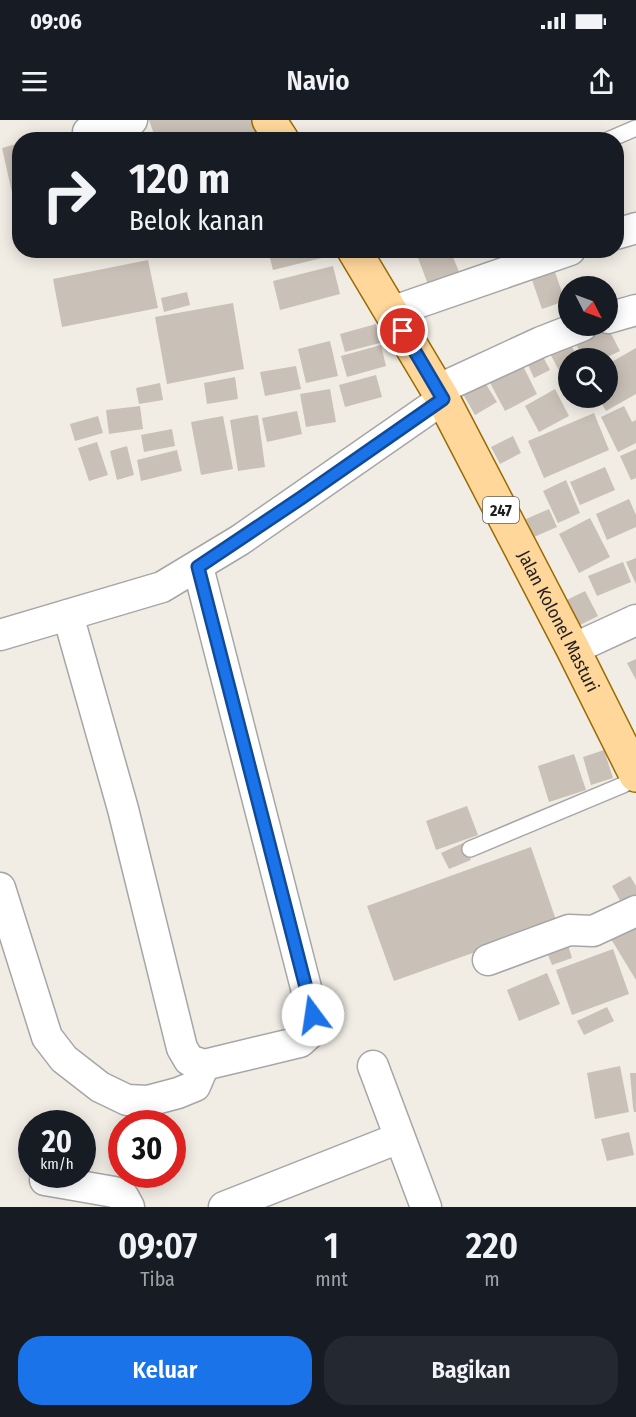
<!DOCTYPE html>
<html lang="id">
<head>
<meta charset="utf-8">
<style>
  body { margin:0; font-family:"Fira Sans Condensed",sans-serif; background:#242831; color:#f1f3f6; height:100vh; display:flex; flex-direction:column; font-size:22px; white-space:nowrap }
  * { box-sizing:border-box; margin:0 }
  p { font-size:20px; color:#9ea1a6 }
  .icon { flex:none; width:33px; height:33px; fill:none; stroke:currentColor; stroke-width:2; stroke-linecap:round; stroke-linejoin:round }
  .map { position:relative; height:1087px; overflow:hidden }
  .side { display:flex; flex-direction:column; background:#171b24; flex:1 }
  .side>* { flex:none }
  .banner { position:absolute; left:12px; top:12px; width:612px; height:126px; border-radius:24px; box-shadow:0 3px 15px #0003; background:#171b24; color:#f1f3f6; overflow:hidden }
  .needle { width:39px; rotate:132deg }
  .fabs { position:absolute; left:558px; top:156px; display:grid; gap:12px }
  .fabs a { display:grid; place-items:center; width:60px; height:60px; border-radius:50%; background:#171b24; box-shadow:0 3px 15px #0003; font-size:30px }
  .speed { position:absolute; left:18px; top:990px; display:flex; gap:12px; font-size:30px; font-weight:700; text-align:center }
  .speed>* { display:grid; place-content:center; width:78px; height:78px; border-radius:50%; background:#171b24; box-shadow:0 3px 15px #0003; line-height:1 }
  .speed small { font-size:15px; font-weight:400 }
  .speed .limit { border:9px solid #d22; background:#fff; color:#111 }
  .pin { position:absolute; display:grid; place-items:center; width:51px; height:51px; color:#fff; margin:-26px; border:3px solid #fff; border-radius:50%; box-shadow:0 2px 6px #0007 }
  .me { position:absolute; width:66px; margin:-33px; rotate:346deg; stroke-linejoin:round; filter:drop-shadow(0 0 4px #0008) }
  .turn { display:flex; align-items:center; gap:21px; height:126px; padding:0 18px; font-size:27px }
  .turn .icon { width:78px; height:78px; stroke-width:2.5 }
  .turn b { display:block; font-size:42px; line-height:51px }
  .eta { display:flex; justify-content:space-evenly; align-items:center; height:102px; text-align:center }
  .eta b { font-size:36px; font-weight:600; line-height:42px }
  .button { display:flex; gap:12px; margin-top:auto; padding:12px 18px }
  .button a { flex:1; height:69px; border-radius:24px; background:#1a73e8; color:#fff; font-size:24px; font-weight:600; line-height:69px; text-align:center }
  .button a+a { background:#242831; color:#f1f3f6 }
  .status { display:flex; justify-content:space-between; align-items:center; height:42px; padding:0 30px; background:#171b24; direction:ltr }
  .status svg { height:16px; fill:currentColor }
  header { display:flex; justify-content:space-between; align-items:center; height:78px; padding:0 18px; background:#171b24; font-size:27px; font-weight:600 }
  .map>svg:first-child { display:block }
  .building { fill:#c9c0b7 }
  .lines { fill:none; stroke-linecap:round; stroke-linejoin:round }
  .lane-casing { stroke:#a6a6a6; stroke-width:18 }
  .street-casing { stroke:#a6a6a6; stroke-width:33 }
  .primary-casing { stroke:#9a6b00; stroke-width:36 }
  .lane { stroke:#fff; stroke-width:15 }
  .street { stroke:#fff; stroke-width:30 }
  .primary { stroke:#ffd79b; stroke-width:33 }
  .route-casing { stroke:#114b97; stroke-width:15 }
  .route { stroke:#1a73e8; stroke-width:10 }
  .labels { text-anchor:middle; stroke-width:4.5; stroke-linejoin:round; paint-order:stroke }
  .shield { fill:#fff; stroke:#626262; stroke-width:1.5 }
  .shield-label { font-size:16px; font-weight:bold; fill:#1f1f1f }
  .street-label { font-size:18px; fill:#1f1f1f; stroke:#fff }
</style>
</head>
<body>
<div class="status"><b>09:06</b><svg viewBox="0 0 49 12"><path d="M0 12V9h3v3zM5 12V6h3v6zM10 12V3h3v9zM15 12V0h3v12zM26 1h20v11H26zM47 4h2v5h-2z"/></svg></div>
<header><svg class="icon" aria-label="menu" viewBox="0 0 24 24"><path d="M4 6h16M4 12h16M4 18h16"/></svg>Navio<svg class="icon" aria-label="share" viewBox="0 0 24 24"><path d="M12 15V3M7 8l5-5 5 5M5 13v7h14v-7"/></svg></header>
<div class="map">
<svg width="636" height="1087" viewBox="0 0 636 1087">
  <rect width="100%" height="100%" fill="#f1ede5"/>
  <g class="building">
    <path d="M149,0H252L259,20H156Z"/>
    <path d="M20,23V85L15,86L2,28Z"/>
    <path d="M160,130H176V131L162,135Z"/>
    <path d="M268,130H329L330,136L273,150Z"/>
    <path d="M415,130H450L460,154L429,167Z"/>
    <path d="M148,140L158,188L62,207L53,159Z"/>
    <path d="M333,146L340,174L280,190L273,161Z"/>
    <path d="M555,152L565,181L542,189L532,160Z"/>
    <path d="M187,172L190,185L164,192L161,178Z"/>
    <path d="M233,183L244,249L167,264L155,197Z"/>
    <path d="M376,204L380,223L345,232L340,214Z"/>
    <path d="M597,206H607L620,231L605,238H583L573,218Z"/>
    <path d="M565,214L578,238H568V258L564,260L545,224Z"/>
    <path d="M330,221L338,256L306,263L298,229Z"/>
    <path d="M381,225L386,246L347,257L341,236Z"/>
    <path d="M636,228V274L606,291L598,278H608V244Z"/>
    <path d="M539,229L550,250L534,258L524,236Z"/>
    <path d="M521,242L537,274L505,291L488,259Z"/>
    <path d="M296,246L301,269L265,276L260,252Z"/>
    <path d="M376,255L382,277L345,287L339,265Z"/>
    <path d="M235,257L238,279L207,284L204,263Z"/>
    <path d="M484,261L497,282L475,295L463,274Z"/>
    <path d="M160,263L163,280L139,284L136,268Z"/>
    <path d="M330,269L336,302L306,307L300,274Z"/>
    <path d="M555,269L569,296L539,312L525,286Z"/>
    <path d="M140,286L143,309L109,314L106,290Z"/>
    <path d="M624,286L632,302L636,300V323L618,332L601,297Z"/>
    <path d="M297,291L302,314L267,322L262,298Z"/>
    <path d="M594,293L609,330L544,358L528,321Z"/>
    <path d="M258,295L265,347L238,351L230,300Z"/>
    <path d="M98,296L103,313L75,321L70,304Z"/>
    <path d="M223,296L233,349L201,355L191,302Z"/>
    <path d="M172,309L175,326L144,332L141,315Z"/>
    <path d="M513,316L521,333L500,344L491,327Z"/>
    <path d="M97,322L108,355L89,361L78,328Z"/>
    <path d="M127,326L134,355L117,360L110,331Z"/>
    <path d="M636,329V358L631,360L620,336Z"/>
    <path d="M177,330L182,351L141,361L137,340Z"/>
    <path d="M605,347L615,370L580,385L570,362Z"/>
    <path d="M566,360L580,393L558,403L543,371Z"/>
    <path d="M629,379L636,395V407L607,420L596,394Z"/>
    <path d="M549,389L557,407L534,417L526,399Z"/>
    <path d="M590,398L610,437L579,453L559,414Z"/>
    <path d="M636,438V464L626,442Z"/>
    <path d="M623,442L631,462L597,476L588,456Z"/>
    <path d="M585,471L598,496L580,505L567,480Z"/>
    <path d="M636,539V560L627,543Z"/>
    <path d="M604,630L613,658L591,665L583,637Z"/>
    <path d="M574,634L586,670L549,682L538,646Z"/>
    <path d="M467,686L478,715L436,730L426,701Z"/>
    <path d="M463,723L471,740L449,749L441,733Z"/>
    <path d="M531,727L557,803L394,861L367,786Z"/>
    <path d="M630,756L636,766V778L623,786L612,766Z"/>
    <path d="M634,804L636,808V860L611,819Z"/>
    <path d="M567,822L572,838L552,845L546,830Z"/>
    <path d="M613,829L629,874L572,895L556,850Z"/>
    <path d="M547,853L560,884L519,901L507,870Z"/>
    <path d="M607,887L614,901L584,915L577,901Z"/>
    <path d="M620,946L629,992L595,999L587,953Z"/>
    <path d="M630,953H636V992H634L633,987Z"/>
    <path d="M629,1012L634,1035L607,1041L601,1019Z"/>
  </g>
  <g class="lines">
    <defs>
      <g id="lane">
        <path d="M608,20L636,8"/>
        <path d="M470,729L623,665L636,658"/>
      </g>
      <g id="street">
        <path d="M88,12L132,0"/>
        <path d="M616,114L636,108"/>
        <path d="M391,192L570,130"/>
        <path d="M608,198L636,190"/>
        <path d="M437,270L541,222L582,206"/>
        <path d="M68,495L123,689L182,928L189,940L204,945L300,922L311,912L313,895L198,447"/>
        <path d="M0,515L162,467L240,420L443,279"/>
        <path d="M573,529L636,500"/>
        <path d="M0,768L47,917L64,939L100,967L127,980L148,981L178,973L195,966L204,945"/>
        <path d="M488,840L569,810L593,811L636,791"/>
        <path d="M373,946L426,1087"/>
        <path d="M45,1060L114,1072L123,1076L129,1087"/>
        <path d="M224,1087L399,1018"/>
      </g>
      <g id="primary">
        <path d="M269,0L282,20"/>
        <path id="s1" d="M354,130L443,279L573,529L636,655"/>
      </g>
    </defs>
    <use href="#lane" class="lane-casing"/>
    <use href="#street" class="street-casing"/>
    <use href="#primary" class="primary-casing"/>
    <use href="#lane" class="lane"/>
    <use href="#street" class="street"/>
    <use href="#primary" class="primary"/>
  </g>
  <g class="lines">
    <defs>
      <path id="route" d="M313,895L198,447L301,378L443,279L403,211"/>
    </defs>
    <use href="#route" class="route-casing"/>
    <use href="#route" class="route"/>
  </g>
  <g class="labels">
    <rect class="shield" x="483" y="377" width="36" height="26" rx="4.5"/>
    <g class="shield-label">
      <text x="501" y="396">247</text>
    </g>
    <g class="street-label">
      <text dy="6" stroke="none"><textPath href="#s1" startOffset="424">Jalan Kolonel Masturi</textPath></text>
    </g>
  </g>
</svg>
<div class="fabs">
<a><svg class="needle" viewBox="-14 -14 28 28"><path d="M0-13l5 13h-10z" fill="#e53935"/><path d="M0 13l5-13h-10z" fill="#9ea1a6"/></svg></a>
<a><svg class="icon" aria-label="search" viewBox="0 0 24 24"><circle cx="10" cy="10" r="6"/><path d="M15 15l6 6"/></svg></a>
</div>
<div class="speed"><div>20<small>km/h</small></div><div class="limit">30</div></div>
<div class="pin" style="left:403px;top:211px;background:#d93025"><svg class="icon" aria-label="arrive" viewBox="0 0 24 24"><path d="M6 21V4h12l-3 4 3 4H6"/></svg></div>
<svg class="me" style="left:313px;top:895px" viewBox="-20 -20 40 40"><circle r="19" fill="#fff"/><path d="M0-13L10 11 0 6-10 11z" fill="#1a73e8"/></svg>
<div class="banner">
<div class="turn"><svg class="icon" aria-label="right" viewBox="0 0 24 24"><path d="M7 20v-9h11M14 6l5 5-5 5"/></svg><div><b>120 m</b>Belok kanan</div></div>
</div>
</div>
<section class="side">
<div class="eta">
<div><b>09:07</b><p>Tiba</p></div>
<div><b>1</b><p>mnt</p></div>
<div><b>220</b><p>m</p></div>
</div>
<div class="button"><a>Keluar</a><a>Bagikan</a></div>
</section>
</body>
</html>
